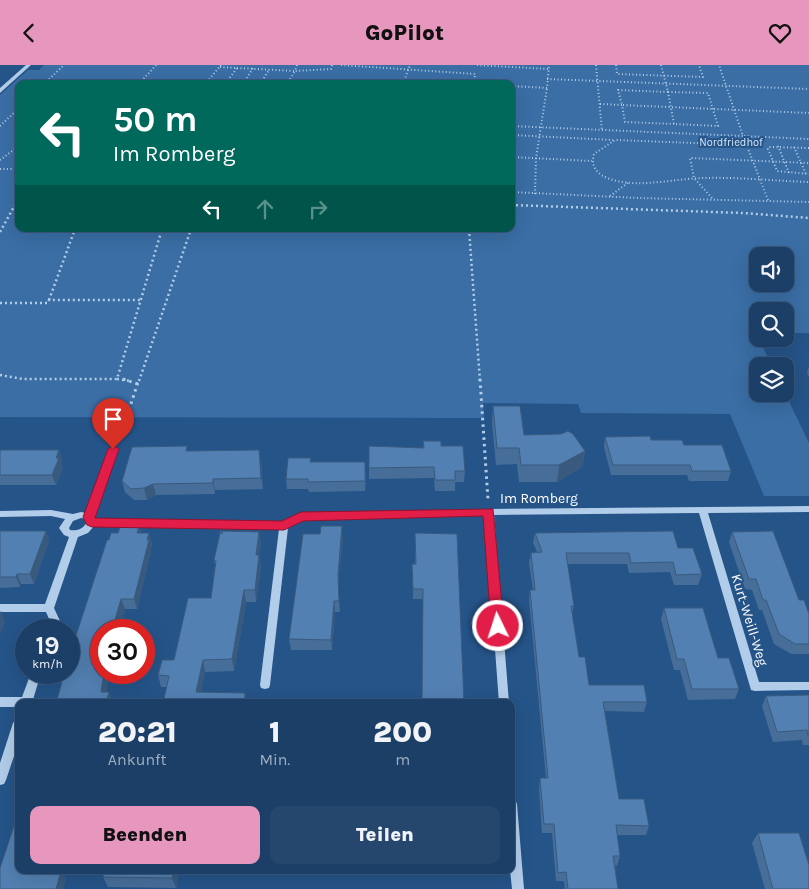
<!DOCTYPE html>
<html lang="de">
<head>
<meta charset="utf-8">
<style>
  body { margin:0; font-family:Karla,sans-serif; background:#25466d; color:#f1f3f6; height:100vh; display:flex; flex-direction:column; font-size:19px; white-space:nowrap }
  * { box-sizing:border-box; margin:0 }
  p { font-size:16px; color:#a0afc0 }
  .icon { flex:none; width:28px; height:28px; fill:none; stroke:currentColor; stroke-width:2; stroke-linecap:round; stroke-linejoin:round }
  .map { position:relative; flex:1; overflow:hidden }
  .side { position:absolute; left:15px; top:634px; width:500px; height:175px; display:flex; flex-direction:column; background:#1c3f67; border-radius:10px; box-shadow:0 5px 20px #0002,0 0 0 1px #3a587b }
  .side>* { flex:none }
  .hud { position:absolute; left:15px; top:15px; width:500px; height:152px; border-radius:10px; box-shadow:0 5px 20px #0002,0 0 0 1px #3a587b; background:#00695c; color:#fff; overflow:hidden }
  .controls { position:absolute; left:749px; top:182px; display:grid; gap:10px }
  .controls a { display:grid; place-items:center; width:45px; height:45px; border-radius:10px; background:#1c3f67; box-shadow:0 5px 20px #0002,0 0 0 1px #3a587b; font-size:25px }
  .speed { position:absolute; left:15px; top:554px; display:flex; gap:10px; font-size:25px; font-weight:700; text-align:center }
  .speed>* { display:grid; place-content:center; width:65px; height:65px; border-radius:50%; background:#1c3f67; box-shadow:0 5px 20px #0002,0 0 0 1px #3a587b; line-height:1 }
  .speed small { font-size:12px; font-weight:400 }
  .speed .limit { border:8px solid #d22; background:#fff; color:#111 }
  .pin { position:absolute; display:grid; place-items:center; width:42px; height:42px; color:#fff; margin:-51px -21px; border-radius:50% 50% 50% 0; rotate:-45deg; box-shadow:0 0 5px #0007 }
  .pin .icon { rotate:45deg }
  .me { position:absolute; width:55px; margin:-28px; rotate:356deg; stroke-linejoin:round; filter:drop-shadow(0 0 4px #0008) }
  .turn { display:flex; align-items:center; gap:18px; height:105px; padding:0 15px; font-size:22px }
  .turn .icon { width:65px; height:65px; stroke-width:2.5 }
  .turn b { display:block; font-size:35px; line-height:42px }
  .lanes { display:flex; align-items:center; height:48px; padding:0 15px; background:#0003; justify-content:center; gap:25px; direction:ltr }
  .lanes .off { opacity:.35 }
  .eta { display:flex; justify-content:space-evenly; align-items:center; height:85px; text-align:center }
  .eta b { font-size:30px; font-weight:800; line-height:35px }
  .action { display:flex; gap:10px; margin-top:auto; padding:10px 15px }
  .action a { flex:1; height:58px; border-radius:10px; background:#e797bd; color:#111; font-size:20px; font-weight:800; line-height:58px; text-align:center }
  .action a+a { background:#25466d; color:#f1f3f6 }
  header { display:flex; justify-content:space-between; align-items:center; height:65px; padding:0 15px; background:#e797bd; color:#111; font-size:22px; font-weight:800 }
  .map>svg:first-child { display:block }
  .green { fill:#3a6ea5; fill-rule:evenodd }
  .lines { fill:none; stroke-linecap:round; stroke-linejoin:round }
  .path-far2 { stroke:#b2cde9; stroke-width:2; stroke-dasharray:1 2.5; stroke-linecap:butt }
  .path-far1 { stroke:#b2cde9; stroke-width:2.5; stroke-dasharray:2 3; stroke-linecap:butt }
  .path { stroke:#b2cde9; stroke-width:3; stroke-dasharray:2.5 4; stroke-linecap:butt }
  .minor { fill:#b2cde9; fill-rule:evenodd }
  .wall { fill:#476e99 }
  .shaded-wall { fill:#395a7d }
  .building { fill:#5280b2; stroke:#395a7d }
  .route { fill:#e11d48; stroke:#92132f }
  .labels { text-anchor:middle; stroke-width:4; stroke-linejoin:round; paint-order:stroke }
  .far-park-label { font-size:11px; fill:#d6e6f7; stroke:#255489 }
  .street-label { font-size:14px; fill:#fff; stroke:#255489 }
</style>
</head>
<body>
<header><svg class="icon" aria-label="back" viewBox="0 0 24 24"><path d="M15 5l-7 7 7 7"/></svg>GoPilot<svg class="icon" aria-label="heart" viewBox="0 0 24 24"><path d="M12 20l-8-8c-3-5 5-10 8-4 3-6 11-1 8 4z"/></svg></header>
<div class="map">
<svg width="809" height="824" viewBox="0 0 809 824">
  <rect width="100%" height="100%" fill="#255489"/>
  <path class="green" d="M44,0H809V268H785V246H758V274H759L772,301H758V329L785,328L809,378V431H764L730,349L581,348L578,339L483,338L484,353L0,352V30L28,5H39ZM19,19H511V164H19ZM758,191H785V219H758Z"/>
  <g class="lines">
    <g class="path-far2">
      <path d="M297,0L295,6L331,4L332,0"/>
      <path d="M341,0L475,9L474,19H476"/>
      <path d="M477,0L548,4"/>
      <path d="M596,0L602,66"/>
      <path d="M616,0L617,9L703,12L699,0"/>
      <path d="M661,0L668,27L618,25L622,40L809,48"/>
      <path d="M220,2L237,3L225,19"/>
      <path d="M237,3L295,6L287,19"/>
      <path d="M547,14L809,24"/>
      <path d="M46,17L72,19"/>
      <path d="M207,17L221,0"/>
      <path d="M44,19L64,0"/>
      <path d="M139,19L156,0"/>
      <path d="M178,19L207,17L232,19"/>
      <path d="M243,19L253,3"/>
      <path d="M260,19L269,5"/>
      <path d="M403,19L410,0"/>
      <path d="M511,21L547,23L549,0"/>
      <path d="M668,27L708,28L718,61L674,59Z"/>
      <path d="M600,39L622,40L625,57L674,59"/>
      <path d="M0,61L19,43"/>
      <path d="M511,61L743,71L719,0"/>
      <path d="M511,70L613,75"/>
      <path d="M747,80L615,75L594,89C590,102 598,110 610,114C640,124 675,113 706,113C740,112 775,116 809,117"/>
      <path d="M778,81L789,108"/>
      <path d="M794,82L806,109"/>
      <path d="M809,83L769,82L768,84L777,106L809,109"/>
      <path d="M511,92L592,96"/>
      <path d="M0,95L19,81"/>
      <path d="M0,104H19"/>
      <path d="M511,127L638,133L809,137"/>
      <path d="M535,129L536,93L547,23"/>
      <path d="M610,131L629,117"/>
      <path d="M712,133L694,113L690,93L809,98"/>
      <path d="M768,135L743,71L809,74"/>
      <path d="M15,139L19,133"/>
    </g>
    <g class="path-far1">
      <path d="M511,140L743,148L809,153"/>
      <path d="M469,164L480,316"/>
      <path d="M0,167L16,138"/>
      <path d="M49,235L75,164"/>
      <path d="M0,238H48L49,235H142"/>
      <path d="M0,310L23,314H117L162,164"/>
      <path d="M117,314L131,316"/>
      <path d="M139,316L191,164"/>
    </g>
    <g class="path">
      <path d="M123,314L138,319"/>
      <path d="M480,314L488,435"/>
      <path d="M112,372L120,355L128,348L139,314"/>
    </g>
    <g class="minor">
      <path d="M26,0H31L0,28V23Z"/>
      <path d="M113,381L117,384L94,452L95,454L283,458L301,449L489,444L809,441V447L708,448L759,617H809V625L755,626L751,625L699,448L494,450L509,638H499L485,450L303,455L288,463L270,620L269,623L265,624L261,623L260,620L279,464L95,460L88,468L78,472L54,543L60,556L57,565H47L50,556L46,547H0V539H45L69,472L64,470L59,463L65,454L51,451L0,452V446L51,445L73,449L81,447L86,448L109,384ZM81,453L86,454L87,457C83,464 78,466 70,465L69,463L73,456Z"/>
      <path d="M31,608H41L32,638H19V642H0V632H22Z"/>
      <path d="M19,653V676L6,715L4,719L0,720V698L13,658L15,655Z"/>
      <path d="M511,734L515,735L517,739L524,824H512L510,805Z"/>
    </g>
  </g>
  <g class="wall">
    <path d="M809,301V312L807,308Z"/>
    <path d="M493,341L524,370L585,386L582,402L557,417H519L517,399L496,400L492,358Z"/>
    <path d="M605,372L651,375L684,380L731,406L728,416H689L687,410H611L604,382Z"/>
    <path d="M423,376L441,381L465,406L464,417H455V426H435L434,413L369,414V403L423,383Z"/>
    <path d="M0,385H59L62,395L61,398L63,403L56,420H0Z"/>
    <path d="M188,386L261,396L263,424L215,425V429L156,430L147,435H134L125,427L122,416Z"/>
    <path d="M311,393V397L366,407L365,426L309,427L308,424H287L286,414Z"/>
    <path d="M139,461L141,468L152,478L151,483V486L137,544H125L118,565H101V608H109L106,627H109L113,638H56L62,619L61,617L109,475L118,468Z"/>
    <path d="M0,466H46L49,476L34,519H21L20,522L0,523Z"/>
    <path d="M220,466L259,467L261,479L259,491L261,502L256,537H246L234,606L205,607L201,627L245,628L247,638L167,622H161L158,610L174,595L211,533L215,500L214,495L220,468Z"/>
    <path d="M732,467L799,535L809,549V589H791L774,579L762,545H759L752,525L745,524L729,477Z"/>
    <path d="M415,468L457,469L423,534H413L412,499H415Z"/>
    <path d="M535,468L678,483L702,509L698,520H674L670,507L629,508L627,499H567L574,541L572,549L579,592L589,620L647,637L644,647L605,646L619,734L649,761L646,770H617L620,791L617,801L615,800L618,824H565L564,816H556L552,768H542L539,723L540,713H546L529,535L530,525H533L529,498L531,488L537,487L533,478Z"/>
    <path d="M343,472L338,520L340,547H335L332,585H291L289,574Z"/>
    <path d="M664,543L718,593L739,624L735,634L688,635L680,605H674L661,554Z"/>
    <path d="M809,630V680H803L802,675L773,677L762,641L766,631Z"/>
    <path d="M758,768L809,824H765L752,778Z"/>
    <path d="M179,805L176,823L108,822L103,812Z"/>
    <path d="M221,805H294V808H222Z"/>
  </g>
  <g class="shaded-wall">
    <path d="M59,385L62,395L61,398L63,403L56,420L52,410L56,393Z"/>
    <path d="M259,385L261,396L263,424L261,413Z"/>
    <path d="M585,386L582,402L557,417L559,400Z"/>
    <path d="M213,414L215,425V429L213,418Z"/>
    <path d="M153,419L156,430L147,435L144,423Z"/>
    <path d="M139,461L142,471L137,468Z"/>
    <path d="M342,461L343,472L338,520L340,547L338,510Z"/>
    <path d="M46,466L49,476L34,519L30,509Z"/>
    <path d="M259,467L261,479L259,491L261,502L256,537L255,525L256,490Z"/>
    <path d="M149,468L152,478L151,483V486L137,544L134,534Z"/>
    <path d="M17,509L21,519L20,522L16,512Z"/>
    <path d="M244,525L246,537L234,606L232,594Z"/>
    <path d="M121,534L125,544L118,565H112Z"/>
    <path d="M334,536L335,547L332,585L331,575Z"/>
    <path d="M1,546L5,557L0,570V548Z"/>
    <path d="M203,595L205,607L199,638L196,627Z"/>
    <path d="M104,608H109L105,637L101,627Z"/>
    <path d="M109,627L113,638H106Z"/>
    <path d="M245,628L247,638H244Z"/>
    <path d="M54,805H61V807L66,815L63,824H56Z"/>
    <path d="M174,805H179L176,823L172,813Z"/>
  </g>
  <g class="building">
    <path d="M493,341H520L524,370L561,369L568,366L573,369L585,386L559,400H521L519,383H497Z"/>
    <path d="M650,371L651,375H682L684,380H722L731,406H692L690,400H613L605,372Z"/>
    <path d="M423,376H441V381H463L465,406H455V415H435L434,402L369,403V381L424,383Z"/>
    <path d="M187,381L186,386L259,385L261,413L213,414V418L153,419L144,423L131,424L122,416L132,382Z"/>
    <path d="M0,385H59L56,393H59L52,410H0Z"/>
    <path d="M288,393H311L310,397H365V416L308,417V414H286Z"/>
    <path d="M121,460L139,461L137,468H149L147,475H149L134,534H121L112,565H101V608H104L101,627H109L106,638H56L62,617H61L64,608H69V592L107,475H109L111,468H118Z"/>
    <path d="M321,461H342L338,510L339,536H334L331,575L289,574L303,469H320Z"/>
    <path d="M0,466H46L30,509H17L16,512H0Z"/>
    <path d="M220,466L259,467L256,490H259L255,525H244L232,594L203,595L196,627L245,628L244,638H163L169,611L158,610L162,595H174L188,533H211L216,496L214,495L220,468H223Z"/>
    <path d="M673,466L678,483H693L702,509L676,510L673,497L631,498L629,488H566L574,541H571L579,592H585L589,620H644L647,637H603L619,734H644L649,761L616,760L620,791H613L618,824H568L566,807L558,808L554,759H544L540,713H548L530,525H535L531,488L542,487L535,468Z"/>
    <path d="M773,466L799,535H804L809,549V579H795L779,569L766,535H763L756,514H749L732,467Z"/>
    <path d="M415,468L457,469L464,638H422L423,524H413L412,499H416Z"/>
    <path d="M664,543H703L718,593H729L739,624H692L684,594H677Z"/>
    <path d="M809,630V671H808L807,665L777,667L766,631Z"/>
    <path d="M19,746V805H54V806H61L56,824H0V803Z"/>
    <path d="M758,768H799L809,800V824H773Z"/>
    <path d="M105,805H174L172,813L103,812Z"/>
  </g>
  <path class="route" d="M113,380L119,384L95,453L282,456L301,447L493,444L504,561L502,565L498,566L493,565L491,561L483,451L303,456L284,465L92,462L87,460L83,452L108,384Z"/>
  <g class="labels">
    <g class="far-park-label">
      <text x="731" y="81">Nordfriedhof</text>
    </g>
    <g class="street-label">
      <text x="539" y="438">Im Romberg</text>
      <text transform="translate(750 555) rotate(73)" y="5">Kurt-Weill-Weg</text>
    </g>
  </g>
</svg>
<div class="controls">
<a><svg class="icon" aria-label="sound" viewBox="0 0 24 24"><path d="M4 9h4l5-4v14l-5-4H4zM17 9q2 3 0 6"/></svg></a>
<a><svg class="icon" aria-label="search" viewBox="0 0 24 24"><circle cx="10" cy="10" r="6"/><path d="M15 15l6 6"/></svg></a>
<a><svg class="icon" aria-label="layers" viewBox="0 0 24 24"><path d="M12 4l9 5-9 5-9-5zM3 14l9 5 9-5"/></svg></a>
</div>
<div class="speed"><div>19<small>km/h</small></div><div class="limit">30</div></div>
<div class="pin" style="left:113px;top:384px;background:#d93025"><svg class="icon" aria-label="arrive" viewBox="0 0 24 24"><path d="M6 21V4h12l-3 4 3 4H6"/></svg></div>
<svg class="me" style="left:498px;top:561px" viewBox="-20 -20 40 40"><circle r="17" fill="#e11d48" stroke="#fff" stroke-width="3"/><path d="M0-11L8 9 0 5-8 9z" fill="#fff"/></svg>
<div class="hud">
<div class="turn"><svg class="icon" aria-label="left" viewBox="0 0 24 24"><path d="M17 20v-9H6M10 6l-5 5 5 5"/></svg><div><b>50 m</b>Im Romberg</div></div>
<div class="lanes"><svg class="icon" aria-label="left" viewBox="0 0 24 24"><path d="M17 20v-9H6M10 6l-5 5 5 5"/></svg><svg class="icon off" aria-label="ahead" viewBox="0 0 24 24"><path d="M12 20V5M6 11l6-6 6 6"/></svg><svg class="icon off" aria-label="right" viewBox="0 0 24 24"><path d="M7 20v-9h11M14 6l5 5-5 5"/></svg></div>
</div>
<section class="side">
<div class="eta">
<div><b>20:21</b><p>Ankunft</p></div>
<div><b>1</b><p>Min.</p></div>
<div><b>200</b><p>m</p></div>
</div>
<div class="action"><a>Beenden</a><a>Teilen</a></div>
</section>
</div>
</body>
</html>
